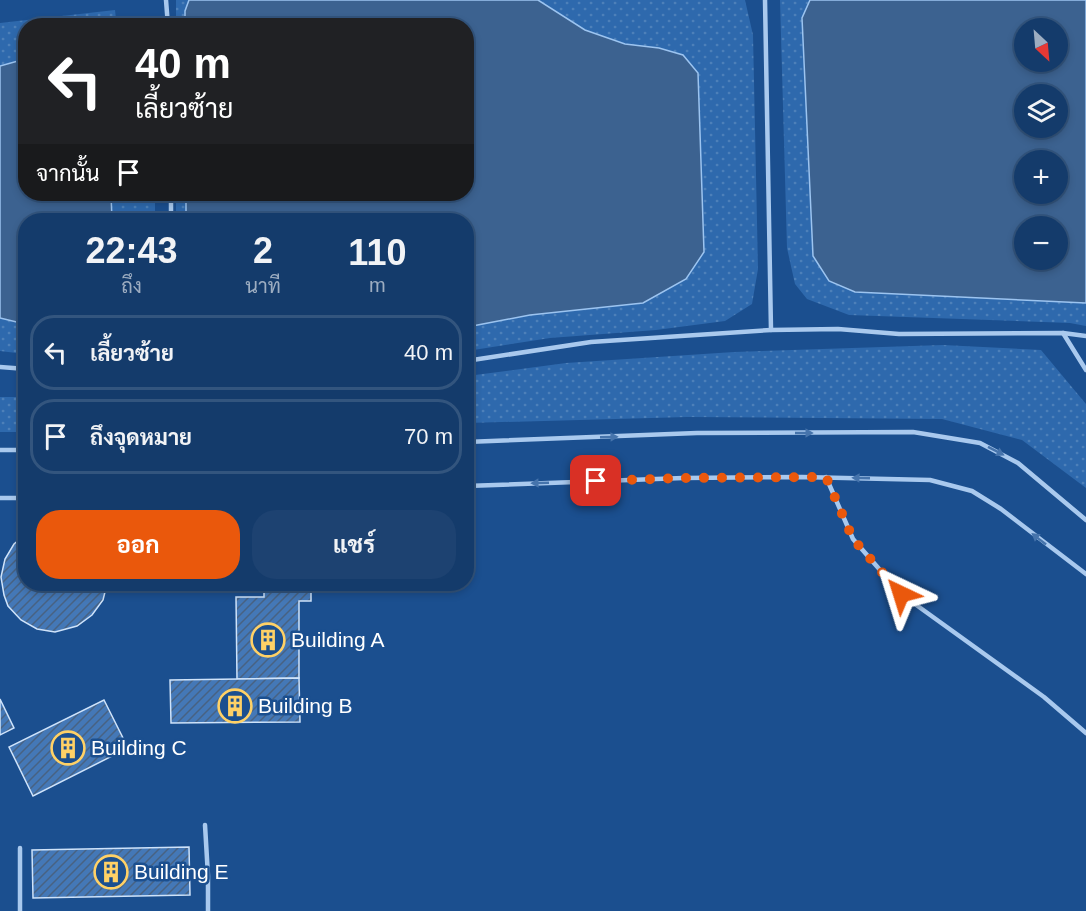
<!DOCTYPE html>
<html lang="th">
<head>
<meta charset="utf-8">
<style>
  body { margin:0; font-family:Arial,Sarabun,sans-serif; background:#1d4271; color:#f1f3f6; height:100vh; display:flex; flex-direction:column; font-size:22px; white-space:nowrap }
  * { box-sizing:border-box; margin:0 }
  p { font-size:20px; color:#9dadc1 }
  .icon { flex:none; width:33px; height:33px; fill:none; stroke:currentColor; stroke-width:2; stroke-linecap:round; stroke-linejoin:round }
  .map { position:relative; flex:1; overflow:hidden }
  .details { position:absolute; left:18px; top:213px; width:456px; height:378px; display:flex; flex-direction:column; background:#143b6b; border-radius:24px; box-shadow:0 3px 9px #0003,0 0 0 2px #33557e }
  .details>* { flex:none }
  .top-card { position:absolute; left:18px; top:18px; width:456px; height:183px; border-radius:24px; box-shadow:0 3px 9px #0003,0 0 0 2px #33557e; background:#202124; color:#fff; overflow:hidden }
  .needle { width:39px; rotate:154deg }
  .buttons { position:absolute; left:1014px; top:18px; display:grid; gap:12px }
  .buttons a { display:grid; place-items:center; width:54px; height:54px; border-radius:50%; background:#143b6b; box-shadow:0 3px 9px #0003,0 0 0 2px #33557e; font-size:30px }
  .pin { position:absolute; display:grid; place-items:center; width:51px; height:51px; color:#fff; margin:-26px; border-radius:12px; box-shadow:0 3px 9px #0006 }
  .me { position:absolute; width:66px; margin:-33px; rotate:319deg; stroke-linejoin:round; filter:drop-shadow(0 0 4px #0008) }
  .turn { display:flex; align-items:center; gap:21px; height:126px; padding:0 18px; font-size:27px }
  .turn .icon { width:78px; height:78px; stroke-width:2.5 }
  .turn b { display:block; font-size:42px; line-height:51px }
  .then { display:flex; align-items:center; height:57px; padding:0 18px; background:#0003; gap:12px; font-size:22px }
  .eta { display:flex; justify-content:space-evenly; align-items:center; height:102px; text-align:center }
  .eta b { font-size:36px; font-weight:700; line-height:42px }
  .button { display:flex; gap:12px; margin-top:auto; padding:12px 18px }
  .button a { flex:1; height:69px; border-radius:24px; background:#ea580c; color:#fff; font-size:24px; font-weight:700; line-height:69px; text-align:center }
  .button a+a { background:#1d4271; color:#f1f3f6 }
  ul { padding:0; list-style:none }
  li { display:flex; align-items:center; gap:18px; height:75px; margin:0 12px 9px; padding:0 6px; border:3px solid #33557e; border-radius:24px }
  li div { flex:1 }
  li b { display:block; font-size:22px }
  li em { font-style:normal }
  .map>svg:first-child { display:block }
  .grass { fill:url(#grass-dots) }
  .water { fill:#3c6290; stroke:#9cc4f0; stroke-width:1.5; fill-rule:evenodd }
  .building { fill:url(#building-hatch); stroke:#cfe3fa; stroke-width:1.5 }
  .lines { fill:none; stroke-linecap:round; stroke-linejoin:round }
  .lane { stroke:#a9c9ee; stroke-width:4.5 }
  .oneway { fill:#4674ac }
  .route { stroke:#ea580c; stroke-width:10; stroke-dasharray:0 18 }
  .labels { text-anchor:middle; stroke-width:5; stroke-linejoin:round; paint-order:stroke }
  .poi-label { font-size:21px; fill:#fff; stroke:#1b4f8f; text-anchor:start }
</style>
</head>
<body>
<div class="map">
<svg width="1086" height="911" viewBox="0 0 1086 911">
  <defs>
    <pattern id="grass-dots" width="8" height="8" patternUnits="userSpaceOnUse" patternTransform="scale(1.5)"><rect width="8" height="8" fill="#2e69ad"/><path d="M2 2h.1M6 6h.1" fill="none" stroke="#4d80b9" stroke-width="1.8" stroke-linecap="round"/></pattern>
    <pattern id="building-hatch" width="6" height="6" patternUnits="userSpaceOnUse" patternTransform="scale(1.5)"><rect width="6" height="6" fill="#4478b7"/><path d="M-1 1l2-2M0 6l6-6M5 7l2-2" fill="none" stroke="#486282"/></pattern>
  </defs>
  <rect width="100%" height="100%" fill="#1b4f8f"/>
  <g class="grass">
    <path d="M176,0H189L185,11V25H176Z"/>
    <path d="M538,0H745L753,35L758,269L752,304L725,321L656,330L550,338L467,351V327L530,315L659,48L625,44L585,30Z"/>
    <path d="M780,0H810L802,18L813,256L829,281L855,292L1086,303V326L1070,323L849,315L807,299L795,284L787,248Z"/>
    <path d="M115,10L116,19L144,17V25L26,26L25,59L0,66V23Z"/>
    <path d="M111,194H155V220H112Z"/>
    <rect x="176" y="194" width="10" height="26"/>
    <path d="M0,318L25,324V354L0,351Z"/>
    <path d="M943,345L1041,350L1086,404V488L1022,440L942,419L687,417L467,423V377L475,375L566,363L734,352Z"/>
    <rect x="0" y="397" width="25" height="35"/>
  </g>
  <g class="water">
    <path d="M189,0H538L585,30L625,44L659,48L683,55L698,73L704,252L686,279L643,303L530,315L467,327L466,220H186V194H466V26L185,25V11Z"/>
    <path d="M810,0H1086V303L855,292L829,281L813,256L802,18ZM1024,28H1058V62H1024ZM1024,94H1058V128H1024ZM1024,160H1058V194H1024ZM1024,226H1058V260H1024Z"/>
    <path d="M25,59L26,194H111L112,220H26L25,324L0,318V66Z"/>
  </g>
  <g class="building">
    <path d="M26,534V584H107L103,600L92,615L77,626L55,632L37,629L21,620L8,606L4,595L1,577L5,559L14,544Z"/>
    <path d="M264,584H311V601H299V678L237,679L236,597H264Z"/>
    <path d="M299,678L300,722L171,723L170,680Z"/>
    <path d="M0,699L14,728L0,735Z"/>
    <path d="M104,700L128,748L33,796L9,747Z"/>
    <path d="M189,847L190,895L33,898L32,850Z"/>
  </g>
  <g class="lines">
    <g class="lane">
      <path d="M166,0L168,26"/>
      <path d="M765,0L771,330"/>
      <path d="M171,194V220"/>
      <path d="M1063,333L1086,370"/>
      <path d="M466,361L591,342L771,330L838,329L899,334L1063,333L1086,336"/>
      <path d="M0,367L26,369"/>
      <path d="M466,442L697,433L913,432L980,443L1018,463L1086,520"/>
      <path d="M0,450H26"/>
      <path d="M826,477L853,539L901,594L1044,697L1086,733"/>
      <path d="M466,486L683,478L802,477L930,480L972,491L1001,509L1086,574"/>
      <path d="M0,498H26"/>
      <path d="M205,825L208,876V911"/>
      <path d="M20,848V911"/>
    </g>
  </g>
  <defs><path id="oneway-solid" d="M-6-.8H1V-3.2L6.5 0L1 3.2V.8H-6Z" transform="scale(1.5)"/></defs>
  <g class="oneway">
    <use href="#oneway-solid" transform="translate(804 433)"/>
    <use href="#oneway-solid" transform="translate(609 437) rotate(-2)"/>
    <use href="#oneway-solid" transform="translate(996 451) rotate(27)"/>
    <use href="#oneway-solid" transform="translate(861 478) rotate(-178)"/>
    <use href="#oneway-solid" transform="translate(540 483) rotate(178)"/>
    <use href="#oneway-solid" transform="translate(1039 539) rotate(-142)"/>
  </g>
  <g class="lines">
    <path class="route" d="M596,481L683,478L826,477L853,539L901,594"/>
  </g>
  <defs>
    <symbol id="building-ring" viewBox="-11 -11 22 22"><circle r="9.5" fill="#1b4f8f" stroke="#ffd166" stroke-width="1.5"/><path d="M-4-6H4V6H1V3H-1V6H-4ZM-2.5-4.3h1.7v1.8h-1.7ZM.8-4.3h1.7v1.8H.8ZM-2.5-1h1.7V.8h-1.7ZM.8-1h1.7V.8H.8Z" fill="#ffd166"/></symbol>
  </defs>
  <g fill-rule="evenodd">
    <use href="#building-ring" x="249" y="621" width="38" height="38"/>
    <use href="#building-ring" x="216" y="687" width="38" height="38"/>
    <use href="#building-ring" x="49" y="729" width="38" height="38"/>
    <use href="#building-ring" x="92" y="853" width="38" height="38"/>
  </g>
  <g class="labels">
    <g class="poi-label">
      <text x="291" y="647">Building A</text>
      <text x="258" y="713">Building B</text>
      <text x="91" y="755">Building C</text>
      <text x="134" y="879">Building E</text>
    </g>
  </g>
</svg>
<div class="buttons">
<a><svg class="needle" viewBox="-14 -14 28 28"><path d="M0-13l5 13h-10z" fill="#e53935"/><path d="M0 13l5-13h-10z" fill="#9dadc1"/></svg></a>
<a><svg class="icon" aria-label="layers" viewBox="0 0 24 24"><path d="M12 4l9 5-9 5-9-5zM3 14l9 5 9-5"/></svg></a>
<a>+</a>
<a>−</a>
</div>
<div class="pin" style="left:596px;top:481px;background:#d93025"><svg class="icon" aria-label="arrive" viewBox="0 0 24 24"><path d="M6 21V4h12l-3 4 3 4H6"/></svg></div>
<svg class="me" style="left:901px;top:594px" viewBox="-20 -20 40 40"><path d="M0-17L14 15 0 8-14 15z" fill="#ea580c" stroke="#fff" stroke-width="4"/></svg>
<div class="top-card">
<div class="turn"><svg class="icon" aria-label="left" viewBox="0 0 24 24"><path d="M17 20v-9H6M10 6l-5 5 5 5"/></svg><div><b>40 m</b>เลี้ยวซ้าย</div></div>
<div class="then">จากนั้น<svg class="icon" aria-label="arrive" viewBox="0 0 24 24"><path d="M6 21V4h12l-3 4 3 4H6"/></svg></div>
</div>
<section class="details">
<div class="eta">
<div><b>22:43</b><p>ถึง</p></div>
<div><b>2</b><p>นาที</p></div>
<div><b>110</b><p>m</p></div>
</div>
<ul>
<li><svg class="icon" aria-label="left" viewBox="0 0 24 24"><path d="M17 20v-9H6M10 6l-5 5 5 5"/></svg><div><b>เลี้ยวซ้าย</b></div><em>40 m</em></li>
<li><svg class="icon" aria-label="arrive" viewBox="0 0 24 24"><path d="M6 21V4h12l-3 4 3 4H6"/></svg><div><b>ถึงจุดหมาย</b></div><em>70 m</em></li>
</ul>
<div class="button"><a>ออก</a><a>แชร์</a></div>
</section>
</div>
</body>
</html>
